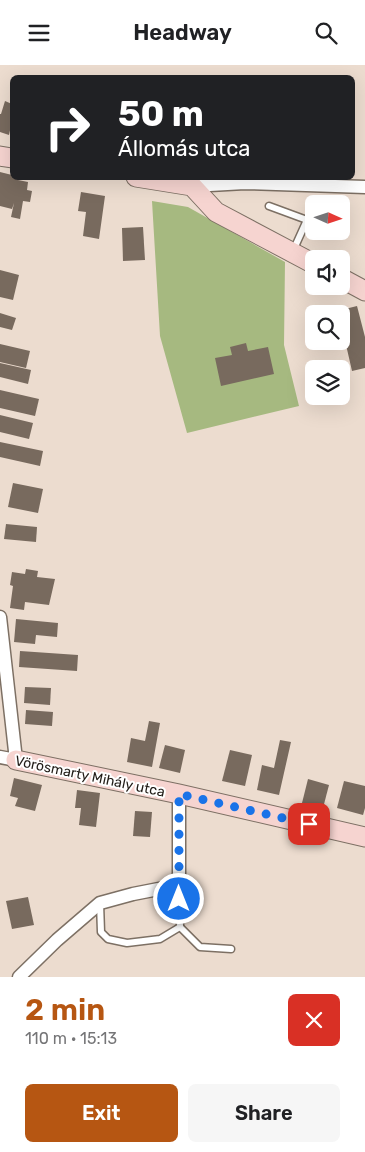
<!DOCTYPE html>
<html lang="en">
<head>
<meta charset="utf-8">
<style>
  body { margin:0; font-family:Rubik,sans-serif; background:#f6f6f6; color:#202124; height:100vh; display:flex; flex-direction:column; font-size:19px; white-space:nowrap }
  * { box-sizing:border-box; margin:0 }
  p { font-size:16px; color:#757577 }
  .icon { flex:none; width:28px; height:28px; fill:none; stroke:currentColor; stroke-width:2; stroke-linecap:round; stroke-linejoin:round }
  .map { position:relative; height:912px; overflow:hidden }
  .details { display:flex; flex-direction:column; background:#fff; flex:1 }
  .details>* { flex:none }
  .hud { position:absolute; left:10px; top:10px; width:345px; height:105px; border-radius:8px; box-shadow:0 5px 20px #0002; background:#202124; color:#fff; overflow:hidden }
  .needle { width:32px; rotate:93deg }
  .buttons { position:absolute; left:305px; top:130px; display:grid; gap:10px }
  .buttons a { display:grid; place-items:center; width:45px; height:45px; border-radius:8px; background:#fff; box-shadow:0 5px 20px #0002; font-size:25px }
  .pin { position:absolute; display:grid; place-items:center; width:42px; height:42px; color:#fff; margin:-21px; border-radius:10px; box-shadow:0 2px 8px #0006 }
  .me { position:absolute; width:55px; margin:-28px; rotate:0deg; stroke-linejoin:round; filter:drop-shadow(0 0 4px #0008) }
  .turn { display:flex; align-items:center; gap:18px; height:105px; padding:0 25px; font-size:22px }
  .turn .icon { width:65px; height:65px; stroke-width:2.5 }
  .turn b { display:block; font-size:35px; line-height:42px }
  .round { display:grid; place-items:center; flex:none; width:52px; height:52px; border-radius:8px; background:#f6f6f6 }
  .summary { display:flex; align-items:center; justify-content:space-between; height:85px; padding:0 25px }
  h1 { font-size:30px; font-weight:600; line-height:38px; color:#b65612 }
  .cta { display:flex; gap:10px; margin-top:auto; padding:10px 25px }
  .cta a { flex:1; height:58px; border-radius:8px; background:#b65612; color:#fff; font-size:20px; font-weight:600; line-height:58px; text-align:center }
  .cta a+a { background:#f6f6f6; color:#202124 }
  header { display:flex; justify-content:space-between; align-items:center; height:65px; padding:0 25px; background:#fff; font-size:22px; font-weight:600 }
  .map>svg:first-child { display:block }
  .green { fill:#a6b980 }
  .building { fill:#786a5e }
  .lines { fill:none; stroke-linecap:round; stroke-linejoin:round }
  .lane-casing { stroke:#7d7064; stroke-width:9 }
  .street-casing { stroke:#7d7064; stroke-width:15 }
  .secondary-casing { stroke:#7d7064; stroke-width:21 }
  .lane { stroke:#fff; stroke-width:6 }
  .street { stroke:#fff; stroke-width:12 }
  .secondary { stroke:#f6d4d0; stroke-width:19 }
  .route { stroke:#1a73e8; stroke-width:9; stroke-dasharray:0 16.2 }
  .labels { text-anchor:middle; stroke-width:4; stroke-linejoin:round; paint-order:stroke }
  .street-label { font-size:14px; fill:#211c17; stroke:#fff }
</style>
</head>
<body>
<header><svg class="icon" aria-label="menu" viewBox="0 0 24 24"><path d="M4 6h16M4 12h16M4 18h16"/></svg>Headway<svg class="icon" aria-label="search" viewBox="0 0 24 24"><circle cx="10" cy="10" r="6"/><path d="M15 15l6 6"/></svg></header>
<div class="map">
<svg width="365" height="912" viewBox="0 0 365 912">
  <rect width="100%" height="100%" fill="#ecdccf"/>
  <path class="green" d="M152,136L188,142L285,197L284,280L299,341L187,368L160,271Z"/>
  <g class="building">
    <path d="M5,36L12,39V56L9,70L0,67V49H1Z"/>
    <path d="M0,107L12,110V112H18V115L28,117L27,125L32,126L30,137L23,136L20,154L11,152L14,138L12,144L0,141Z"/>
    <path d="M81,127L105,131L99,174L83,171L86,147L78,146Z"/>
    <path d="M143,162L145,195L123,196L122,163Z"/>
    <path d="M0,205L19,210L13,235L0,232Z"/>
    <path d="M357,241L365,272V303L352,306L344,271L341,272V249L329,248Z"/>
    <path d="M0,248L16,253L12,265L0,262Z"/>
    <path d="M246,278L248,286L268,282L274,309L221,321L215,293L232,290L230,282Z"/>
    <path d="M0,279L30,286L26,303L0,297Z"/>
    <path d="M0,298L31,305L28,319L0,312Z"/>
    <path d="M0,325L39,334L35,351L0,343Z"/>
    <path d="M0,350L33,358L29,374L0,367Z"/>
    <path d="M0,377L43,386L40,401L0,392Z"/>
    <path d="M13,418L43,424L38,448L8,442Z"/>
    <path d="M6,459L37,462L36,477L4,474Z"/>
    <path d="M26,504L38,506L37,512L55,514L49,540L25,537L24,545L10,543L13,521L10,520L12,507L25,509Z"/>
    <path d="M16,554L58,558L57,572L36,570L35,579L14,577Z"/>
    <path d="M20,586L78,590L77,606L19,602Z"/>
    <path d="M25,622L51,623L50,640L24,638Z"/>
    <path d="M26,645L53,647L52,661L25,659Z"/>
    <path d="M149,656L160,658L152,702L127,697L131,673L145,676Z"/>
    <path d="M280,675L291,677L279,730L257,725L262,700L274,703Z"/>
    <path d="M165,680L185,685L180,708L159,703Z"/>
    <path d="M230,685L252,690L245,721L222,716Z"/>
    <path d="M14,713L42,720L35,746L15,741L18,733L10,731Z"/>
    <path d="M308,714L329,720L323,743L302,738Z"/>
    <path d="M344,716L365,721V743L363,750L337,743Z"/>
    <path d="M77,725L100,728L96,762L79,760L81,743H75Z"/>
    <path d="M135,746L152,747L150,772L133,771Z"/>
    <path d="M28,832L34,860L12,864L6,836Z"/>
  </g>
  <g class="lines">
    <defs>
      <g id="lane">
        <path d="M269,141L307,155L293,186"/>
        <path d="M100,838L101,867L108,874L127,878L160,874L180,862L179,820"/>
        <path d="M180,862L200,882L231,884"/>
      </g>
      <g id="street">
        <path d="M192,121L245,118L365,122"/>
        <path d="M0,552L16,695L0,692"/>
        <path d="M19,912L57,875L100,838L133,829L179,820V729"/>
      </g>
      <g id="secondary">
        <path d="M0,91L12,93"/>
        <path d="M136,112L192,121L216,147L314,199"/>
        <path d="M341,213L365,226"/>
        <path d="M16,695L179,729L365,772"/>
      </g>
    </defs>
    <use href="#lane" class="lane-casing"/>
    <use href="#street" class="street-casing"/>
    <use href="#secondary" class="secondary-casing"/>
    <use href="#lane" class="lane"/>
    <use href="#street" class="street"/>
    <use href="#secondary" class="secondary"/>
  </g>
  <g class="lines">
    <path class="route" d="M179,834V729L309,759"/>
  </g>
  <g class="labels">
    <g class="street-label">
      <text transform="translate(90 711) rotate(12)" y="5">Vörösmarty Mihály utca</text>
    </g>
  </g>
</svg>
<div class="buttons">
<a><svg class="needle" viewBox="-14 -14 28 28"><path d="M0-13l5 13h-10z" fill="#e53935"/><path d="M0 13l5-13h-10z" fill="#757577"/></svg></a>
<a><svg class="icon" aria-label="sound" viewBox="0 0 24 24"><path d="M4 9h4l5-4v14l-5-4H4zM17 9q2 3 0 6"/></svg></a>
<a><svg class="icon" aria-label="search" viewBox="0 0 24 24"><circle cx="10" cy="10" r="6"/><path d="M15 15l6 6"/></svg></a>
<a><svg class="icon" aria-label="layers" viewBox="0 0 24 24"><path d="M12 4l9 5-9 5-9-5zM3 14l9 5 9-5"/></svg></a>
</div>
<div class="pin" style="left:309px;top:759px;background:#d93025"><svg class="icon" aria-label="arrive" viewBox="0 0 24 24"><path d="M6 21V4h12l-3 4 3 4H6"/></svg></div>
<svg class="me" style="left:179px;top:834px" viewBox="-20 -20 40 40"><circle r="17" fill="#1a73e8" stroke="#fff" stroke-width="3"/><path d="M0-11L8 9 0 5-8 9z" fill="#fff"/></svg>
<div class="hud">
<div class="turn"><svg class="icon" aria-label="right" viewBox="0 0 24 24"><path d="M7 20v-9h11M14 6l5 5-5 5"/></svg><div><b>50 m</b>Állomás utca</div></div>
</div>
</div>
<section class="details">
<div class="summary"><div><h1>2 min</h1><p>110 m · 15:13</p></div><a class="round" style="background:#d93025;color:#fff"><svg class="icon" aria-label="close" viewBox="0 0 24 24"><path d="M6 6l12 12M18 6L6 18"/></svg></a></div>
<div class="cta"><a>Exit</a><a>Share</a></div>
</section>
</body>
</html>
